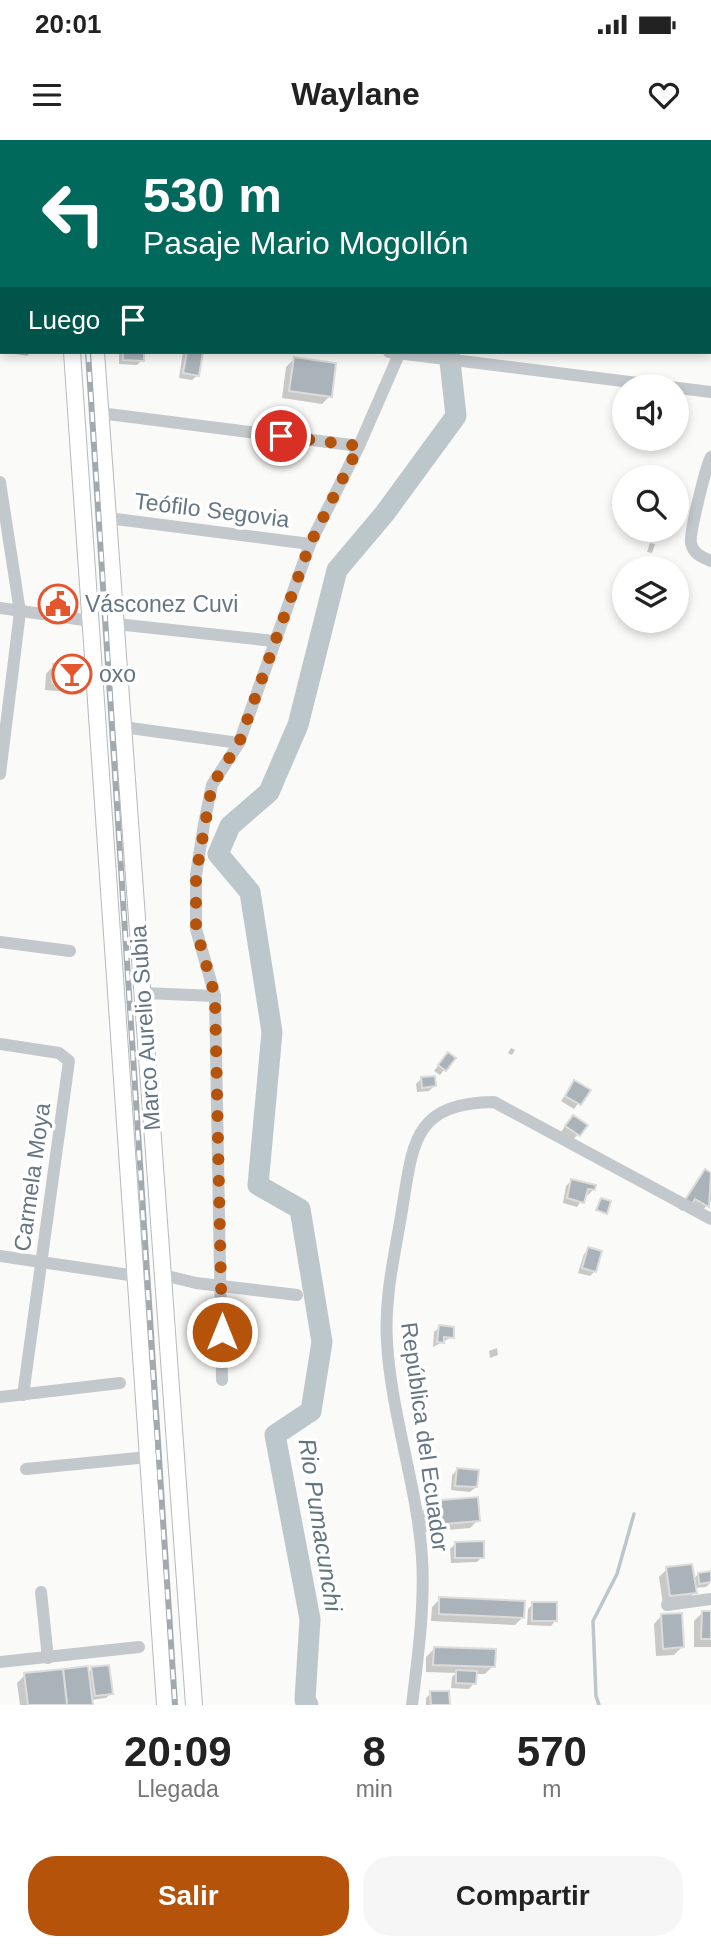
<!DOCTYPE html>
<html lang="es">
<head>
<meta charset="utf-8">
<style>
  body { margin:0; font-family:Arial,sans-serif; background:#f6f6f6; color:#222; height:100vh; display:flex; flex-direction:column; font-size:26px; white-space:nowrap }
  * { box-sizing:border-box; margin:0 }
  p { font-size:23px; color:#767676 }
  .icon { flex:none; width:38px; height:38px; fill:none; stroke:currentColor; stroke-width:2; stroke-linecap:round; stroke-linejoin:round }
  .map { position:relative; height:1565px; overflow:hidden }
  .drawer { display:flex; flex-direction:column; background:#fff; flex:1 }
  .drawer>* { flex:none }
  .hud { position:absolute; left:0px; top:0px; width:712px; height:214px; box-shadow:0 4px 10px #0003; background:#00695c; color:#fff; overflow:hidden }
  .buttons { position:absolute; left:612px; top:234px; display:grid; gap:14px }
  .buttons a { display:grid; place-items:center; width:77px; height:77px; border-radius:50%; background:#fff; box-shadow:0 4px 10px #0003; font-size:35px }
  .pin { position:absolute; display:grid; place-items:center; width:60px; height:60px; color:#fff; margin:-30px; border:4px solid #fff; border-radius:50%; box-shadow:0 2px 7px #0007 }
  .me { position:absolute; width:77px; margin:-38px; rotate:0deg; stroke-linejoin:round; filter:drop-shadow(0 0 5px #0008) }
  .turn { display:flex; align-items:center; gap:24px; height:147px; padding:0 28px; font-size:32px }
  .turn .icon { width:91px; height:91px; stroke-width:2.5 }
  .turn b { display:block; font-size:49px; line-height:60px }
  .then { display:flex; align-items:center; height:66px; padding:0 28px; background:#0003; gap:14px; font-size:26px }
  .eta { display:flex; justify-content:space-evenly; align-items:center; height:119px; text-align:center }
  .eta b { font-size:42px; font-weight:700; line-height:49px }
  .primary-button { display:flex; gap:14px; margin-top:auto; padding:14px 28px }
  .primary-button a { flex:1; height:80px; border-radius:28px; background:#b45309; color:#fff; font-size:28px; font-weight:700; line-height:80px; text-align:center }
  .primary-button a+a { background:#f6f6f6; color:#222 }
  .status { display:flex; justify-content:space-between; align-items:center; height:49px; padding:0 35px; background:#fff; direction:ltr }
  .status svg { height:19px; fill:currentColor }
  header { display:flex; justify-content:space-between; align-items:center; height:91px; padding:0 28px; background:#fff; font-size:32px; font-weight:700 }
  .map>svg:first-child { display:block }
  .shadow { fill:#0003 }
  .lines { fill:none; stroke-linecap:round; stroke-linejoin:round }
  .stream { stroke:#bbc7cb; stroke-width:3.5 }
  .river { stroke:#bbc7cb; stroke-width:21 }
  .building { fill:#aab3b9; stroke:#dcdcda; stroke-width:2 }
  .major-casing { stroke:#b5babe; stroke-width:18 }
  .minor { stroke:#c3c8cc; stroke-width:12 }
  .major { stroke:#fff; stroke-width:16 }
  .rail-casing { stroke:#a2aab0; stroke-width:6 }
  .rail { stroke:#fff; stroke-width:3.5; stroke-dasharray:10; stroke-linecap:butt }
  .route { stroke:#b45309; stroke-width:12; stroke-dasharray:0 21.6 }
  .labels { text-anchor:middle; stroke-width:7; stroke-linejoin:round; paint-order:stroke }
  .street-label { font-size:23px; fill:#657683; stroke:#fff }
  .poi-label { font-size:23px; fill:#657683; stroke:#fff; text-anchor:start }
  .water-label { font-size:24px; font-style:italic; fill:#60757c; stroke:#fff }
</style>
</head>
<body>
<div class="status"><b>20:01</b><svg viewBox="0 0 49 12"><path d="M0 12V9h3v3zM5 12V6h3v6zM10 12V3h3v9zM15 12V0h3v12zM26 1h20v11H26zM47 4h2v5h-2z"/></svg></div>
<header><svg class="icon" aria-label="menu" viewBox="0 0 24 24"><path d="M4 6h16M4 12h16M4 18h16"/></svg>Waylane<svg class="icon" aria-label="heart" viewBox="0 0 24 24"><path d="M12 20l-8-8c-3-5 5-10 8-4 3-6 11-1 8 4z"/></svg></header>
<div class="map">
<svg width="711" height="1565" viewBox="0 0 711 1565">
  <rect width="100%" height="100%" fill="#fafaf8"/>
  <g class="shadow">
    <path d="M89,0H118L88,2Z"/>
    <path d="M0,125H2V153L0,152Z"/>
    <path d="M3,212H31L27,216Z"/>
    <path d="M119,212H143L142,220L137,225L119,224Z"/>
    <path d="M183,212H202L198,235L192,240L179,238Z"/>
    <path d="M294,219L330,256L322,264L282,258L286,227Z"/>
    <path d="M650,403L655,404L652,413L647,412Z"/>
    <path d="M54,525L89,545L81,553L45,550L46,534Z"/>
    <path d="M511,908L515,910L512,915L508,913Z"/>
    <path d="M454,918L440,935L434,931L443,919Z"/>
    <path d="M421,939L434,946L429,951L417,952L416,944Z"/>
    <path d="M575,942L588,950L574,969L561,961Z"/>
    <path d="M568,982L585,985L573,1000L561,992Z"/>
    <path d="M706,1032L711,1035V1061L699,1074L687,1067L682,1071L678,1068Z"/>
    <path d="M571,1041L593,1050L588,1055L585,1054L577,1067L563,1063L566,1046Z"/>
    <path d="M589,1109L595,1131L590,1136L578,1133L584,1114Z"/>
    <path d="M440,1187L452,1197L433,1207L434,1192Z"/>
    <path d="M497,1208L498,1215L490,1218L489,1211Z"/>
    <path d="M457,1330L476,1347L470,1352L451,1350L452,1335Z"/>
    <path d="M430,1363L478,1380L470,1388L424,1392L422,1371Z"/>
    <path d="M455,1404L482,1417L477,1422L451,1423L450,1409Z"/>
    <path d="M667,1429L693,1440L698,1434L711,1442L706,1447L694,1448L695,1452L687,1460L663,1464L659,1437Z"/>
    <path d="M440,1459L523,1477L515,1485L431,1481L432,1467Z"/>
    <path d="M533,1464L556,1480L551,1486L527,1485L528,1469Z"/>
    <path d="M702,1473H711V1507H694V1481Z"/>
    <path d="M662,1475L682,1507L674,1515L656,1516L654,1484Z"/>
    <path d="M434,1509L493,1526L485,1534H475L474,1543L469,1549L451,1548L452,1537L456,1533L426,1532V1517Z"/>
    <path d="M92,1529L111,1553L106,1558L91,1560V1565H20L17,1543L25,1535L88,1533Z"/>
    <path d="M431,1553L448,1565H426V1558Z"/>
  </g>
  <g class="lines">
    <path class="stream" d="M599,1565L596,1556L593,1481L617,1434L634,1374"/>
    <g class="river">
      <path d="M588,2L589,0"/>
      <path d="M308,1565L305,1560L310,1479L275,1295L311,1271L322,1202L300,1069L258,1045L272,892L250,752L218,714L230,686L269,652L298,585L337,430L385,373L456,276L449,212"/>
    </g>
  </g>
  <g class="building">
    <path d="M123,212H144V221L123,220Z"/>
    <path d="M187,212H203L199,236L183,233Z"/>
    <path d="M294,217L336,223L332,257L289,251Z"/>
    <path d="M53,524L90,526L91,545L52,543Z"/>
    <path d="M448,912L456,918L446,931L438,925Z"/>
    <path d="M435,936L436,946L422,948L421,937Z"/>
    <path d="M574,940L591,950L581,965L565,956Z"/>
    <path d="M573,975L588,985L580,996L565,986Z"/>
    <path d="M705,1029L711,1033L709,1067L695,1059L692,1064L685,1060Z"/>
    <path d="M571,1039L596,1045L595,1050L588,1049L584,1063L567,1058Z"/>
    <path d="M601,1058L611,1061L607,1074L596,1070Z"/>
    <path d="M588,1107L602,1111L596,1132L582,1128Z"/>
    <path d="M439,1185L454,1187V1198L444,1197V1203L437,1202Z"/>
    <path d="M457,1328L479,1330L477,1347L455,1346Z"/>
    <path d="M478,1357L480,1381L432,1385L430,1361Z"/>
    <path d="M484,1401V1418H455V1402Z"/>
    <path d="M692,1424L697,1453L670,1456L666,1427Z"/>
    <path d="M711,1431V1442L699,1444L698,1433Z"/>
    <path d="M439,1457L525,1461L524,1478L439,1474Z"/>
    <rect x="532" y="1462" width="25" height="19"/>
    <path d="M702,1471H711V1499H701Z"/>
    <path d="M682,1473L684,1507L663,1509L661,1474Z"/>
    <path d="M434,1507L496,1509L495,1527L433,1525Z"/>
    <path d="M109,1525L113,1554L95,1556L91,1527Z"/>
    <path d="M88,1526L93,1565H67L63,1529Z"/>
    <path d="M63,1529L67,1565H28L24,1533Z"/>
    <path d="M456,1530L477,1531L476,1544L456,1543Z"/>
    <path d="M430,1551H449L450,1565H431Z"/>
  </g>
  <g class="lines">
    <defs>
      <g id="major">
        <path d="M0,159H2"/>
        <path d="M72,212L165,1565"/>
        <path d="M96,212L194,1565"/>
      </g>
    </defs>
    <use href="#major" class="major-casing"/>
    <g class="minor">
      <path d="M58,0V2"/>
      <path d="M80,0V2"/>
      <path d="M13,2V0"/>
      <path d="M164,2L165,0"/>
      <path d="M362,2L363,0"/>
      <path d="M479,2L480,0"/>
      <path d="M0,51L2,45"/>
      <path d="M389,212L711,252"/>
      <path d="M100,273L359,306"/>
      <path d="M711,317C706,326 689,394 691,403C693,414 702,417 711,421"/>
      <path d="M0,342L20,472L0,634"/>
      <path d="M108,378L310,404"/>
      <path d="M0,468L91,481"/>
      <path d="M116,484L274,501"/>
      <path d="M123,587L239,603"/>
      <path d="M0,802L70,811"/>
      <path d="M143,853L215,856"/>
      <path d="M0,904L59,913L69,921L23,1255"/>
      <path d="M0,1116L136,1136"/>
      <path d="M163,1135L196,1143L297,1155"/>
      <path d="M222,1240L215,856L196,789V735L204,684L212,645L239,603L310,404L359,306L400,212"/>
      <path d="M0,1257L120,1243"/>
      <path d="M26,1329L148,1317"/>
      <path d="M41,1452L48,1518"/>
      <path d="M667,1465L711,1459"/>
      <path d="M0,1522L139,1507"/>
      <path d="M412,1565C418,1516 425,1466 422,1417C417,1345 391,1274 387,1202C384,1157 395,1114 402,1070C413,1003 413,963 494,962L711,1079"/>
    </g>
    <use href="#major" class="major"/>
    <defs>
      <g id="rail">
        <path d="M73,0V2"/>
        <path d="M88,212C118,663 144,1114 175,1565"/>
      </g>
    </defs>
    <use href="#rail" class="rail-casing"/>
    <use href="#rail" class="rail"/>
  </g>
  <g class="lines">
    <path class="route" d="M222,1192L215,856L196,789V735L212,645L239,603L310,404L359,306L281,296"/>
  </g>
  <defs>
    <symbol id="civic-ring" viewBox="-11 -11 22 22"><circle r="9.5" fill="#fff" stroke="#e4572e" stroke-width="1.5"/><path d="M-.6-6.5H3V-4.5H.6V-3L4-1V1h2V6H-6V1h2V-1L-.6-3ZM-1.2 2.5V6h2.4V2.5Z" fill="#e4572e"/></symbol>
    <symbol id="bar-ring" viewBox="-11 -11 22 22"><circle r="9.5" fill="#fff" stroke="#e4572e" stroke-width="1.5"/><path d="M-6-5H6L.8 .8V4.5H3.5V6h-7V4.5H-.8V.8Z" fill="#e4572e"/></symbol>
  </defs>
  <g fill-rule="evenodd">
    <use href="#civic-ring" x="36" y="442" width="44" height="44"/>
    <use href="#bar-ring" x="50" y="512" width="44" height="44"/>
  </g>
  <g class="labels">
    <g class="street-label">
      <text transform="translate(212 370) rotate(7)" y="8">Teófilo Segovia</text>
      <text transform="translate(145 888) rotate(-94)" y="8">Marco Aurelio Subia</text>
      <text transform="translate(32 1037) rotate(-82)" y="8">Carmela Moya</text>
      <text transform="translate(425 1297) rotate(82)" y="8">República del Ecuador</text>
    </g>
    <g class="poi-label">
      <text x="85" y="472">Vásconez Cuvi</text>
      <text x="99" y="542">oxo</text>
    </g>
    <g class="water-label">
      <text transform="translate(320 1385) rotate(81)" y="8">Rio Pumacunchi</text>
    </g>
  </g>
</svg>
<div class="buttons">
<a><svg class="icon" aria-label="sound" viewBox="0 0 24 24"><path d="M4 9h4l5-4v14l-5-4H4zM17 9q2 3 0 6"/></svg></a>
<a><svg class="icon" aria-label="search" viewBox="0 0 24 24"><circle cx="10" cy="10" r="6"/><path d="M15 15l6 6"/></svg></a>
<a><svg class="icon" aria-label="layers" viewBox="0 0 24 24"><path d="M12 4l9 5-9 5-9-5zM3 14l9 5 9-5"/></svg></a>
</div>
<div class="pin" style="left:281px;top:296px;background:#d93025"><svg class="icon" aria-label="arrive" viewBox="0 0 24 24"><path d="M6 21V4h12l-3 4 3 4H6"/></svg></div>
<svg class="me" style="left:222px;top:1192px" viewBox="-20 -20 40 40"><circle r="17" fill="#b45309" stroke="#fff" stroke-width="3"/><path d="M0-11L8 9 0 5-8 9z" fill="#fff"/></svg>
<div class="hud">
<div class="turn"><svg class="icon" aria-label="left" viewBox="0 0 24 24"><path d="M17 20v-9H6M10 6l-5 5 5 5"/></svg><div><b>530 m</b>Pasaje Mario Mogollón</div></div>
<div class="then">Luego<svg class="icon" aria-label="arrive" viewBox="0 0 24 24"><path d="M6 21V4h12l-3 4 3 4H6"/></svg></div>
</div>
</div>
<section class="drawer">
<div class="eta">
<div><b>20:09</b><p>Llegada</p></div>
<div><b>8</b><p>min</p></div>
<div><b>570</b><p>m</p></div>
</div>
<div class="primary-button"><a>Salir</a><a>Compartir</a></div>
</section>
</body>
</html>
